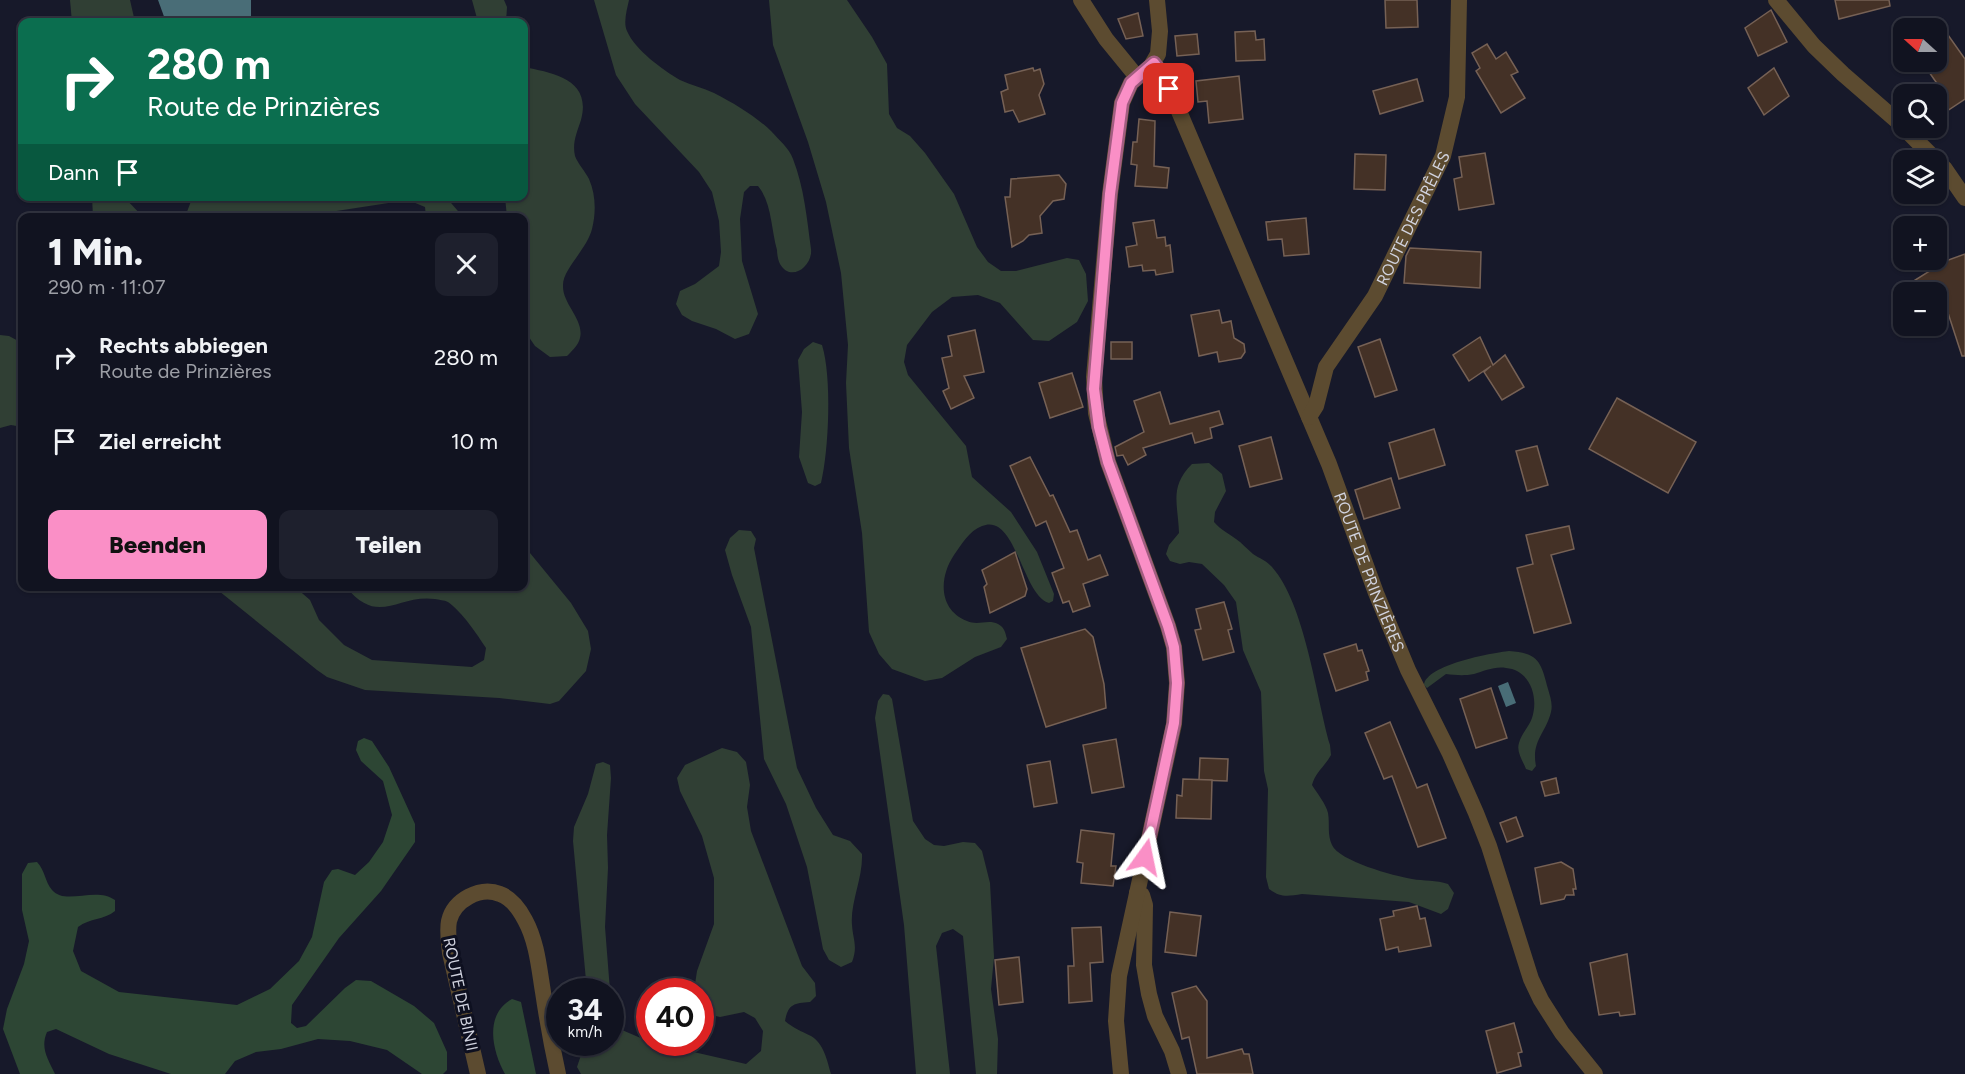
<!DOCTYPE html>
<html lang="de">
<head>
<meta charset="utf-8">
<style>
  body { margin:0; font-family:Figtree,sans-serif; background:#1e202d; color:#f1f3f6; height:100vh; display:flex; flex-direction:column; font-size:22px; white-space:nowrap }
  * { box-sizing:border-box; margin:0 }
  p { font-size:20px; color:#9c9ea5 }
  .icon { flex:none; width:33px; height:33px; fill:none; stroke:currentColor; stroke-width:2; stroke-linecap:round; stroke-linejoin:round }
  .map { position:relative; flex:1; overflow:hidden }
  .details { position:absolute; left:18px; top:213px; width:510px; height:378px; display:flex; flex-direction:column; background:#111320; border-radius:12px; box-shadow:0 2px 4px #0004,0 0 0 2px #30323e }
  .details>* { flex:none }
  .banner { position:absolute; left:18px; top:18px; width:510px; height:183px; border-radius:12px; box-shadow:0 2px 4px #0004,0 0 0 2px #30323e; background:#0b6e4f; color:#fff; overflow:hidden }
  .needle { width:39px; rotate:291deg }
  .fabs { position:absolute; left:1893px; top:18px; display:grid; gap:12px }
  .fabs a { display:grid; place-items:center; width:54px; height:54px; border-radius:12px; background:#111320; box-shadow:0 2px 4px #0004,0 0 0 2px #30323e; font-size:30px }
  .speed { position:absolute; left:546px; top:978px; display:flex; gap:12px; font-size:30px; font-weight:700; text-align:center }
  .speed>* { display:grid; place-content:center; width:78px; height:78px; border-radius:50%; background:#111320; box-shadow:0 2px 4px #0004,0 0 0 2px #30323e; line-height:1 }
  .speed small { font-size:15px; font-weight:400 }
  .speed .limit { border:9px solid #d22; background:#fff; color:#111 }
  .pin { position:absolute; display:grid; place-items:center; width:51px; height:51px; color:#fff; margin:-26px; border-radius:12px; box-shadow:0 3px 9px #0006 }
  .me { position:absolute; width:66px; margin:-33px; rotate:12deg; stroke-linejoin:round; filter:drop-shadow(0 0 4px #0008) }
  .turn { display:flex; align-items:center; gap:21px; height:126px; padding:0 30px; font-size:27px }
  .turn .icon { width:78px; height:78px; stroke-width:2.5 }
  .turn b { display:block; font-size:42px; line-height:51px }
  .then { display:flex; align-items:center; height:57px; padding:0 30px; background:#0003; gap:12px; font-size:22px }
  .round { display:grid; place-items:center; flex:none; width:63px; height:63px; border-radius:12px; background:#1e202d }
  .head { display:flex; align-items:center; justify-content:space-between; height:102px; padding:0 30px }
  h1 { font-size:36px; font-weight:800; line-height:45px }
  .action { display:flex; gap:12px; margin-top:auto; padding:12px 30px }
  .action a { flex:1; height:69px; border-radius:12px; background:#fa8fc6; color:#111; font-size:24px; font-weight:800; line-height:69px; text-align:center }
  .action a+a { background:#1e202d; color:#f1f3f6 }
  ul { padding:0; list-style:none }
  li { display:flex; align-items:center; gap:18px; height:84px; padding:0 30px }
  li div { flex:1 }
  li b { display:block; font-size:22px }
  li em { font-style:normal }
  .map>svg:first-child { display:block }
  .green { fill:#303f34 }
  .forest { fill:#2d4634 }
  .water { fill:#496d77 }
  .building { fill:#443126; stroke:#766155; stroke-width:1.5 }
  .lines { fill:none; stroke-linecap:round; stroke-linejoin:round }
  .minor { stroke:#5c4b30; stroke-width:16 }
  .tertiary { stroke:#5c4b30; stroke-width:16 }
  .route-casing { stroke:#a25d81; stroke-width:15 }
  .route { stroke:#fa8fc6; stroke-width:10 }
  .labels { text-anchor:middle; stroke-width:6; stroke-linejoin:round; paint-order:stroke }
  .street-label { font-size:16px; fill:#d1d3df; stroke:#0e1020 }
</style>
</head>
<body>
<div class="map">
<svg width="1965" height="1074" viewBox="0 0 1965 1074">
  <rect width="100%" height="100%" fill="#17192a"/>
  <g class="green">
    <path d="M70,0H130L135,22H72Z"/>
    <path d="M472,0H504L507,7L506,22H478Z"/>
    <path d="M594,0H629C627,10 623,22 627,31C635,50 663,70 680,80C691,85 703,88 714,93C735,104 754,115 771,131C779,140 789,148 793,159C804,187 807,219 811,249C813,266 791,283 780,264C778,260 777,254 777,250C771,229 772,203 758,186H750L744,192L740,219L742,261L758,314L749,334L735,339L716,329L692,321L682,315L676,304L680,291L695,284L719,266L721,252L719,221L712,192L699,172L635,104L616,75Z"/>
    <path d="M769,0H847L872,37L887,64L889,114L897,128L910,136L925,153L954,194L977,247L988,262L1001,271H1016L1067,258L1079,260L1086,274L1088,301L1077,322L1049,341L1033,340L1000,303L978,295L952,297L932,312L907,345L904,362L908,375L966,446L972,477L1011,512L1037,552L1054,594L1053,601L1049,603C1022,595 1016,512 982,526C969,531 962,544 954,555C939,577 938,610 967,621C978,626 988,619 998,624C1005,628 1005,632 1007,639L1001,647L975,657L942,678L925,681L892,669L879,654L869,632L862,533L849,448L846,383L848,345L841,273L826,202L808,142L773,45Z"/>
    <path d="M524,67C553,73 592,79 581,120C577,132 572,143 575,156C578,164 585,171 589,179C596,195 596,213 592,229C587,249 563,269 563,285C562,305 587,321 579,341C577,346 571,352 567,356L550,357L535,346L524,330V218L507,217L505,197L524,196Z"/>
    <path d="M193,196H292L297,198L303,196L446,197L463,217H426L425,207L408,200L317,214L314,217H185Z"/>
    <path d="M92,197H124L143,217H93Z"/>
    <path d="M0,335L9,336L22,343V427L11,425L0,428Z"/>
    <path d="M813,342L822,345C832,377 829,450 821,483L815,486L808,483L799,457L802,412L798,360L804,349Z"/>
    <path d="M1209,463L1222,474L1226,491L1215,512L1214,522C1222,531 1227,532 1236,539C1242,543 1247,549 1253,554C1259,558 1267,561 1272,567C1305,604 1316,696 1330,745L1331,755C1325,766 1315,773 1312,785C1317,793 1326,804 1328,813C1330,825 1327,834 1332,845C1339,861 1394,876 1412,879C1424,881 1436,880 1448,884L1454,893L1448,909L1441,914L1409,902L1302,894C1288,896 1281,898 1269,889L1266,877L1268,789L1264,771L1261,692L1243,650L1236,602L1224,585L1202,564L1189,562L1180,564L1170,561L1166,554L1169,545L1179,533C1178,503 1169,487 1192,464Z"/>
    <path d="M524,520L530,553L571,603L588,631L591,649L586,671L559,701L550,704L499,698L365,690L327,677L317,670L214,587H295L310,600L319,620L344,645L372,660L472,667L484,660L486,648C477,634 462,612 448,602C444,600 439,600 435,599C397,594 379,627 346,587L524,586Z"/>
    <path d="M739,530L751,531L756,539L754,548L797,768L816,808L833,835L850,841L862,854C863,878 850,903 852,925C853,940 858,946 852,962L841,967L829,960L823,949L807,867L786,804L764,759L751,627L732,575L725,550L730,538Z"/>
    <path d="M1509,651C1539,653 1541,662 1548,689C1550,696 1553,704 1551,712C1546,733 1531,741 1536,766L1532,771L1526,769C1523,761 1516,752 1519,743C1521,734 1529,727 1532,718C1539,697 1530,670 1506,668C1495,666 1484,671 1474,674C1464,676 1455,675 1446,674L1427,688L1424,685C1426,665 1491,653 1509,651Z"/>
    <path d="M883,694L889,695L892,699L913,821L925,839L934,845L944,846L963,842L975,843L982,851L990,883L994,957L991,989L998,1039L997,1074H976L963,936L953,929L942,933L936,946L950,1074H916L904,925L875,718L878,701Z"/>
    <path d="M722,748L737,752L746,762L750,785L747,807L751,831L802,966L815,983L816,996L810,1002C793,1003 788,1005 785,1021C793,1028 801,1031 811,1036C824,1044 827,1060 831,1074H581L577,1067L585,1043L610,1042V992L587,991L573,841L574,827L588,794L596,764L603,762L610,765L611,778L607,835L608,868L605,927L612,1016L622,1030L650,1042L746,1064L761,1051L763,1031L755,1018L744,1012L720,1017L703,1013L701,1010L700,992L694,991L697,971L714,924V878L702,836L680,791L677,778L685,765Z"/>
  </g>
  <g class="forest">
    <path d="M364,738L372,741L389,767L415,824V842L381,891L339,938L292,1005L291,1023L297,1028L306,1026L345,988L356,980L371,981L414,1006L434,1023L447,1052V1070L443,1074H422L387,1050L350,1041L318,1039L281,1049L256,1052L235,1061L225,1074H171L109,1054L56,1029L47,1032C40,1048 48,1059 55,1074H20L3,1029L7,1009L24,964L29,941L22,910V874L28,863L37,862C45,870 45,882 52,890C66,906 95,886 115,900V911C104,920 90,918 78,927L73,951L81,971L119,992L237,1005L270,989L299,961L312,937L324,882L332,870L338,869L355,875L369,862L383,842L392,815L383,781L361,761L356,750L358,741Z"/>
    <path d="M512,999L521,1002L536,1074H505C492,1051 484,1014 512,999Z"/>
  </g>
  <g class="water">
    <path d="M158,0H251V22H166Z"/>
    <path d="M1508,682L1516,703L1506,707L1498,686Z"/>
  </g>
  <g class="building">
    <path d="M1385,0H1417L1418,27L1386,28Z"/>
    <path d="M1835,0H1889L1890,6L1839,19Z"/>
    <path d="M1771,10L1787,42L1758,56L1745,28Z"/>
    <path d="M1138,13L1143,36L1126,39L1118,19Z"/>
    <path d="M1936,18L1965,59V99L1944,113L1936,102V96L1943,92L1922,62H1936Z"/>
    <path d="M1255,31L1256,40L1264,39L1265,60L1236,61L1235,32Z"/>
    <path d="M1197,34L1199,54L1177,56L1175,36Z"/>
    <path d="M1487,44L1496,59L1506,52L1518,72L1511,75L1525,98L1501,113L1476,71L1480,68L1472,53Z"/>
    <path d="M1033,68L1034,71L1040,69L1044,84L1039,95L1045,114L1019,122L1013,110L1005,112L1001,92L1008,89L1005,75Z"/>
    <path d="M1774,68L1789,96L1764,115L1748,88Z"/>
    <path d="M1239,76L1243,119L1209,123L1207,101L1198,102L1196,81Z"/>
    <path d="M1417,79L1423,101L1380,114L1373,91Z"/>
    <path d="M1139,119L1155,121L1154,166L1169,168L1167,188L1135,186L1137,165L1131,164L1133,142H1137Z"/>
    <path d="M1485,153L1494,204L1459,210L1454,179L1462,177L1459,157Z"/>
    <path d="M1355,154L1386,155L1385,190L1354,189Z"/>
    <path d="M1059,175L1066,184L1064,199L1053,201L1040,216L1042,233L1029,235L1023,241L1012,247L1005,197H1010L1011,179Z"/>
    <path d="M1306,218L1309,254L1284,256L1282,239L1268,240L1266,222Z"/>
    <path d="M1154,220L1157,238L1165,237L1166,246L1170,245L1173,272L1156,275L1155,270L1143,271L1142,265L1129,267L1126,247L1137,245L1133,223Z"/>
    <path d="M1410,248L1481,252L1480,288L1404,283L1406,256Z"/>
    <path d="M1965,254V356H1962L1948,313L1936,317V292H1896L1933,269L1932,266Z"/>
    <path d="M1219,310L1222,323L1231,321L1234,338L1244,344L1245,352L1241,358L1219,362L1217,352L1199,356L1191,315Z"/>
    <path d="M975,330L984,372L964,376L974,398L951,409L943,391L949,388L942,358L952,356L948,336Z"/>
    <path d="M1480,337L1493,365L1505,355L1524,387L1502,400L1484,372L1491,366L1469,381L1453,355Z"/>
    <path d="M1380,339L1397,390L1375,397L1358,347Z"/>
    <rect x="1111" y="342" width="21" height="17"/>
    <path d="M1072,373L1083,407L1050,418L1039,383Z"/>
    <path d="M1160,392L1170,424L1219,411L1223,424L1210,428L1212,438L1195,443L1192,433L1143,448L1146,455L1128,465L1123,455L1117,456L1115,447L1144,432L1134,401Z"/>
    <path d="M1617,398L1696,442L1668,493L1589,449Z"/>
    <path d="M1434,429L1445,465L1399,479L1389,443Z"/>
    <path d="M1271,437L1282,479L1250,487L1239,446Z"/>
    <path d="M1537,446L1548,485L1527,491L1516,451Z"/>
    <path d="M1030,457L1050,496L1053,495L1070,532L1077,530L1088,560L1100,555L1108,575L1083,584L1090,606L1073,612L1069,601L1063,603L1052,573L1064,568L1046,521L1036,526L1010,466Z"/>
    <path d="M1391,478L1400,508L1364,519L1355,490Z"/>
    <path d="M1569,526L1574,549L1551,555L1571,623L1534,633L1517,568L1533,564L1526,535Z"/>
    <path d="M1015,552L1027,589L1025,596L990,613L984,587L987,584L982,570Z"/>
    <path d="M1224,602L1232,629L1228,630L1234,652L1203,660L1195,630L1201,629L1196,609Z"/>
    <path d="M1085,629L1093,637L1104,684L1106,708L1046,727L1021,648Z"/>
    <path d="M1356,644L1358,651L1362,650L1369,671L1366,672L1368,680L1336,691L1324,654Z"/>
    <path d="M1491,688L1507,738L1476,748L1460,699Z"/>
    <path d="M1390,722L1417,788L1427,784L1446,838L1418,847L1392,776L1384,779L1365,733Z"/>
    <path d="M1116,739L1124,787L1092,793L1083,745Z"/>
    <path d="M1200,758L1228,759L1227,781L1199,780Z"/>
    <path d="M1050,761L1057,803L1034,807L1027,765Z"/>
    <path d="M1556,778L1559,793L1545,796L1541,782Z"/>
    <path d="M1183,779L1212,780L1211,819L1176,818L1177,795L1182,796Z"/>
    <path d="M1516,817L1523,836L1507,842L1500,823Z"/>
    <path d="M1081,830L1114,834L1111,866H1116L1113,886L1081,883L1083,863L1077,862Z"/>
    <path d="M1561,862L1573,869L1576,889H1573L1574,895H1566L1564,899L1541,904L1535,868Z"/>
    <path d="M1417,906L1420,919L1425,918L1431,946L1399,952L1398,947L1386,950L1380,919L1394,916L1393,911Z"/>
    <path d="M1170,912L1201,916L1196,956L1165,952Z"/>
    <path d="M1101,927L1103,962L1090,963L1092,1001L1069,1003L1068,966H1074L1072,928Z"/>
    <path d="M1627,954L1635,1014L1620,1016L1619,1012L1599,1015L1590,963Z"/>
    <path d="M1019,957L1023,1002L999,1005L995,960Z"/>
    <path d="M1196,986L1207,1001V1058L1242,1049L1244,1054H1249L1253,1074H1197L1189,1037L1182,1039L1172,993Z"/>
    <path d="M1514,1023L1522,1052L1518,1053L1521,1066L1497,1073L1486,1031Z"/>
  </g>
  <g class="lines">
    <g class="minor">
      <path d="M1081,0L1106,39L1137,77"/>
      <path id="s1" d="M1153,63L1164,76L1329,464L1376,593L1408,670L1450,754L1476,813L1489,846L1531,979L1541,1000L1562,1033L1595,1074"/>
      <path id="s2" d="M1309,417L1316,406L1326,367L1375,296L1443,156L1457,97L1459,0"/>
      <path d="M1137,893L1142,895L1145,905L1144,965L1149,994L1155,1016L1172,1051L1179,1074"/>
    </g>
    <g class="tertiary">
      <path d="M1776,0L1814,46L1843,74L1904,127"/>
      <path d="M1904,128L1945,169L1965,198"/>
      <path d="M478,1074L450,953C449,943 447,931 449,921C454,900 480,886 500,894C511,898 520,910 525,920C537,942 539,968 543,992C547,1019 552,1047 558,1074"/>
      <path d="M1121,1074L1116,1021L1119,976L1174,724L1177,683L1174,647L1168,626L1108,462L1096,413L1094,377L1110,194L1122,103L1131,83L1151,66L1158,54L1160,31L1157,0"/>
    </g>
  </g>
  <g class="lines">
    <defs>
      <path id="route" d="M1145,857L1174,723L1177,683L1174,647L1168,626L1108,462L1099,427L1094,389L1110,194L1122,103L1131,83L1154,63L1164,76L1169,89"/>
    </defs>
    <use href="#route" class="route-casing"/>
    <use href="#route" class="route"/>
  </g>
  <g class="labels">
    <g class="street-label">
      <text dy="6" stroke="none"><textPath href="#s2" startOffset="226">ROUTE DES PRÊLES</textPath></text>
      <text dy="6" stroke="none"><textPath href="#s1" startOffset="554">ROUTE DE PRINZIÈRES</textPath></text>
      <text transform="translate(461 994) rotate(78)" y="6">ROUTE DE BINII</text>
    </g>
  </g>
</svg>
<div class="fabs">
<a><svg class="needle" viewBox="-14 -14 28 28"><path d="M0-13l5 13h-10z" fill="#e53935"/><path d="M0 13l5-13h-10z" fill="#9c9ea5"/></svg></a>
<a><svg class="icon" aria-label="search" viewBox="0 0 24 24"><circle cx="10" cy="10" r="6"/><path d="M15 15l6 6"/></svg></a>
<a><svg class="icon" aria-label="layers" viewBox="0 0 24 24"><path d="M12 4l9 5-9 5-9-5zM3 14l9 5 9-5"/></svg></a>
<a>+</a>
<a>−</a>
</div>
<div class="speed"><div>34<small>km/h</small></div><div class="limit">40</div></div>
<div class="pin" style="left:1169px;top:89px;background:#d93025"><svg class="icon" aria-label="arrive" viewBox="0 0 24 24"><path d="M6 21V4h12l-3 4 3 4H6"/></svg></div>
<svg class="me" style="left:1145px;top:857px" viewBox="-20 -20 40 40"><path d="M0-17L14 15 0 8-14 15z" fill="#fa8fc6" stroke="#fff" stroke-width="4"/></svg>
<div class="banner">
<div class="turn"><svg class="icon" aria-label="right" viewBox="0 0 24 24"><path d="M7 20v-9h11M14 6l5 5-5 5"/></svg><div><b>280 m</b>Route de Prinzières</div></div>
<div class="then">Dann<svg class="icon" aria-label="arrive" viewBox="0 0 24 24"><path d="M6 21V4h12l-3 4 3 4H6"/></svg></div>
</div>
<section class="details">
<div class="head"><div><h1>1 Min.</h1><p>290 m · 11:07</p></div><a class="round"><svg class="icon" aria-label="close" viewBox="0 0 24 24"><path d="M6 6l12 12M18 6L6 18"/></svg></a></div>
<ul>
<li><svg class="icon" aria-label="right" viewBox="0 0 24 24"><path d="M7 20v-9h11M14 6l5 5-5 5"/></svg><div><b>Rechts abbiegen</b><p>Route de Prinzières</p></div><em>280 m</em></li>
<li><svg class="icon" aria-label="arrive" viewBox="0 0 24 24"><path d="M6 21V4h12l-3 4 3 4H6"/></svg><div><b>Ziel erreicht</b></div><em>10 m</em></li>
</ul>
<div class="action"><a>Beenden</a><a>Teilen</a></div>
</section>
</div>
</body>
</html>
